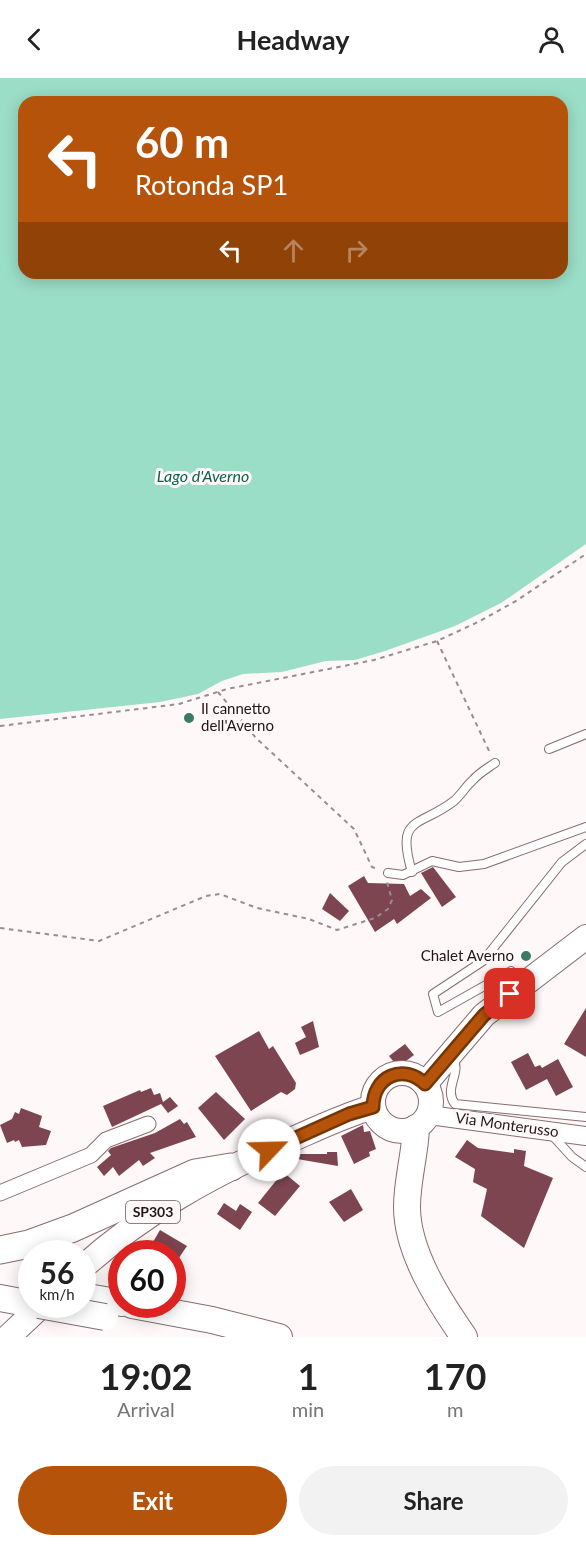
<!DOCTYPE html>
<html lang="en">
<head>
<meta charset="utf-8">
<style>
  body { margin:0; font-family:Lato,sans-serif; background:#f2f2f2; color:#222; height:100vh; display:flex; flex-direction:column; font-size:22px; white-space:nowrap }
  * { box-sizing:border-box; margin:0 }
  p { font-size:20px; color:#767676 }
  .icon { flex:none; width:33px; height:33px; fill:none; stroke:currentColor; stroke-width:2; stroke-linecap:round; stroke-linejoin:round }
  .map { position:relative; height:1259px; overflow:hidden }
  .panel { display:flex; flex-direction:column; background:#fff; flex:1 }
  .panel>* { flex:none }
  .banner { position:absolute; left:18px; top:18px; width:550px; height:183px; border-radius:18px; box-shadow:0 3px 15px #0003; background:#b45309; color:#fff; overflow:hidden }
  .speed { position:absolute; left:18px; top:1162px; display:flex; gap:12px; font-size:30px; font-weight:700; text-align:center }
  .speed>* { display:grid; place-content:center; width:78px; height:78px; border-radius:50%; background:#fff; box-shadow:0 3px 15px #0003; line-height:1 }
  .speed small { font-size:15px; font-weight:400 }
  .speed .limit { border:9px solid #d22; background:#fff; color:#111 }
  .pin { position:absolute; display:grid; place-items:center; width:51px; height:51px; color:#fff; margin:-26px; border-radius:12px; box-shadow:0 3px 9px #0006 }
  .me { position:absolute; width:66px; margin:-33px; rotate:66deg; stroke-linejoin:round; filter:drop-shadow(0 0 4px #0008) }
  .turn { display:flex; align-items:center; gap:21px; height:126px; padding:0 18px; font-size:27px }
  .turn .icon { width:78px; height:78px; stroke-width:2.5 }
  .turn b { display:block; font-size:42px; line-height:51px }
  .lanes { display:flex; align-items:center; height:57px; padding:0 18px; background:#0003; justify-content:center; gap:30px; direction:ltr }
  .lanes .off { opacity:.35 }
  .eta { display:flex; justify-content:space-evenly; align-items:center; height:102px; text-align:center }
  .eta b { font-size:36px; font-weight:700; line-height:42px }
  .action { display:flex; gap:12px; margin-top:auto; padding:12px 18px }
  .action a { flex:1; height:69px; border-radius:36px; background:#b45309; color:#fff; font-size:24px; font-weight:700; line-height:69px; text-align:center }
  .action a+a { background:#f2f2f2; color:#222 }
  header { display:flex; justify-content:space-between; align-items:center; height:78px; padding:0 18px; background:#fff; font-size:27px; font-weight:700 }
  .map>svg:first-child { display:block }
  .water { fill:#9bdec7; fill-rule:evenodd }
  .building { fill:#7c4550 }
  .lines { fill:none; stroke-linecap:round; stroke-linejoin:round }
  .service-casing { stroke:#886c70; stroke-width:10 }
  .minor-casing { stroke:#886c70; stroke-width:17 }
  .tertiary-casing { stroke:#886c70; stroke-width:20 }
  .primary-casing { stroke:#886c70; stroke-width:26 }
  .trunk-casing { stroke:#886c70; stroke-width:28 }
  .motorway-casing { stroke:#886c70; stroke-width:29 }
  .path { stroke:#968e8f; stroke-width:2; stroke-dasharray:4.5 4.5; stroke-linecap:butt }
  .service { stroke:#fff; stroke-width:8 }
  .minor { stroke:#fff; stroke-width:15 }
  .tertiary { stroke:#fff; stroke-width:18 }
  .primary { stroke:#fff; stroke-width:24 }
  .trunk { stroke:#fff; stroke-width:26 }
  .motorway { stroke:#fff; stroke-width:27 }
  .trunk-bridge-casing { stroke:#886c70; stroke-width:28; stroke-linecap:butt }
  .trunk-bridge { stroke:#fff; stroke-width:26 }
  .route-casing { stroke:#753606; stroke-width:15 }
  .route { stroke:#b45309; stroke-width:10 }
  .poi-dot { fill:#3c7a67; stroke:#fef8f9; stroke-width:2 }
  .labels { text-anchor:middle; stroke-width:6; stroke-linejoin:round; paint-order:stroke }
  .shield { fill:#fef8f9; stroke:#635a5c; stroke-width:1.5 }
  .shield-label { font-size:14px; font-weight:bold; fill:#211618 }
  .poi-label { font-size:15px; fill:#211618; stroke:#fef8f9; text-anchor:start }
  .street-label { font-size:15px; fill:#211618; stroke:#fef8f9 }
  .water-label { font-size:16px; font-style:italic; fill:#08624d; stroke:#fef8f9 }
</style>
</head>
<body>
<header><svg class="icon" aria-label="back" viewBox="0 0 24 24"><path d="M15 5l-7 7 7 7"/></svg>Headway<svg class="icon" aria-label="person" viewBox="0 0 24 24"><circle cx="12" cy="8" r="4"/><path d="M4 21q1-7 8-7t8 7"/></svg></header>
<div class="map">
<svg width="586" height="1259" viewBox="0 0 586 1259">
  <rect width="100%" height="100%" fill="#fef8f9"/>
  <path class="water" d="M0,0H586V466L501,525L455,548L385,573L355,582L326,583L282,594L243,596L222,603L198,616L160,624L0,641ZM24,24H562V195H24Z"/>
  <g class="building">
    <path d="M433,789L456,819L442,829L421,795Z"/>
    <path d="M364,798L368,805L404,806L410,818L421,811L431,820L397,846L394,841L375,854L348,808Z"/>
    <path d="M330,815L349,833L340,843L322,831Z"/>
    <path d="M586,930V979L564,966Z"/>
    <path d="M313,943L319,969L300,977L295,965L306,959L301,949Z"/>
    <path d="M259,953L269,971L273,968L296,1005L295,1011L287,1017L281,1014L251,1033L215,978Z"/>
    <path d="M405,966L414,977L398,989L389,978Z"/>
    <path d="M528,975L535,989L540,987L542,990L558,981L573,1009L556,1018L547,1001L526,1012L511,984Z"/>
    <path d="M151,1010L154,1017L160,1015L163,1024L170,1019L178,1028L168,1035L161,1026L112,1049L103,1028L140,1012L141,1014Z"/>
    <path d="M216,1014L245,1041L224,1062L198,1030Z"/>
    <path d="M21,1030L42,1038L39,1049L51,1053L46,1067L22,1069L19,1062L15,1064L14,1062L7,1065L0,1047L12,1041L15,1034L19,1036Z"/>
    <path d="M180,1041L184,1046L187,1044L196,1059L150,1075L155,1080L143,1088L139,1082L119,1098L113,1089L104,1098L97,1089L111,1077L108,1073L111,1070L155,1055Z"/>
    <path d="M363,1047L364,1054L370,1053L376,1071L369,1074L370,1078L354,1086L341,1058Z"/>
    <path d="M467,1062L478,1070L514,1075V1071L526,1073L524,1088L553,1100L524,1170L481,1138L487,1111L473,1104L475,1091L455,1079Z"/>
    <path d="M327,1074H337L338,1088L297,1081L298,1076H327Z"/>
    <path d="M283,1094L300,1108L275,1138L258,1125Z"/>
    <path d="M351,1111L363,1132L344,1144L329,1124Z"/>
    <path d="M224,1125L236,1133L240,1126L252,1134L240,1152L217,1136Z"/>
    <path d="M160,1152L187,1168L172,1190V1176H146Z"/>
  </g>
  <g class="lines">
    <defs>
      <g id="service">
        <path d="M549,671L586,656"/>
        <path d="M412,794C395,737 419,750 454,723C461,717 466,708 473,702C479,695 488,690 495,685"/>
        <path d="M388,795L403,797L432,783L459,789L484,786L586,749"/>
        <path d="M524,904L511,893L438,934L433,916L483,883L562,784L586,766"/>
        <path d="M453,980C462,995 443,1010 455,1026L586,1039"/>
        <path d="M552,1057L572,1079L586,1089"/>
      </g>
      <path id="minor" d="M0,1115L91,1077L106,1062L148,1046"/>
      <path id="tertiary" d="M429,1037L586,1058"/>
      <g id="primary">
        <circle cx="402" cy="1024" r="29"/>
        <path d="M425,1006L484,937L586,859"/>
        <path d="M82,1190C143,1135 210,1098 284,1065C314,1052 342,1038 373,1029"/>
        <path d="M8,1259L42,1227"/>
      </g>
      <g id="trunk">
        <path d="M416,1050C415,1077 407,1102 407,1129C407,1174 439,1223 464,1259"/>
        <path d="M82,1218L122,1225"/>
        <path d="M0,1220L32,1226"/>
        <path d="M132,1227L212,1242L279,1259"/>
      </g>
      <path id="motorway" d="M0,1172L29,1166L73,1150L195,1095L231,1089"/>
    </defs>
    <use href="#service" class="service-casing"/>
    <use href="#minor" class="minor-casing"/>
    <use href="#tertiary" class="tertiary-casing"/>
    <use href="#primary" class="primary-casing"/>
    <use href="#trunk" class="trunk-casing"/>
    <use href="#motorway" class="motorway-casing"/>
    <g class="path">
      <path d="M437,563L491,677"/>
      <path d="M218,614L256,660L354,751L372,789L378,791"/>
      <path d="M0,648L179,626L227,611L374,582L437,563L478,544L516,523L586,476"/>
      <path d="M0,850L99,863L206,818L220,816L257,830L309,841L337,852L375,840L388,831L392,822L387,804"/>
    </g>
    <use href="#service" class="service"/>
    <use href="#minor" class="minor"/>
    <use href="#tertiary" class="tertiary"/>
    <use href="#primary" class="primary"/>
    <use href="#trunk" class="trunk"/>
    <use href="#motorway" class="motorway"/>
    <defs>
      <path id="trunk-bridge" d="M39,1227L105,1239"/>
    </defs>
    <use href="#trunk-bridge" class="trunk-bridge-casing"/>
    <use href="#trunk-bridge" class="trunk-bridge"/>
  </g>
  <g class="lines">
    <defs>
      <path id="route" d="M269,1072L349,1036L373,1029C373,998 404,985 425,1006L484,937L510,916"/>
    </defs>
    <use href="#route" class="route-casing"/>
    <use href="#route" class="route"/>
  </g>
  <g class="poi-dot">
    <circle cx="189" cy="640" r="6"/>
    <circle cx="526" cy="878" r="6"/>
  </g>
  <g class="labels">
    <rect class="shield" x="126" y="1123" width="54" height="22" rx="4.5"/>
    <g class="shield-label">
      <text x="153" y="1139">SP303</text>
    </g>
    <g class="poi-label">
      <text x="201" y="636">Il cannetto<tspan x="201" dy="17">dell'Averno</tspan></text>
      <text x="514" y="883" text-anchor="end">Chalet Averno</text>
    </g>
    <g class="street-label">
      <text transform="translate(507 1047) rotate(8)" y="5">Via Monterusso</text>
    </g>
    <g class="water-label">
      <text x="203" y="404">Lago d'Averno</text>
    </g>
  </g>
</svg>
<div class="speed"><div>56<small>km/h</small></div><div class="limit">60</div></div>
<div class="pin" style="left:510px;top:916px;background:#d93025"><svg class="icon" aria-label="arrive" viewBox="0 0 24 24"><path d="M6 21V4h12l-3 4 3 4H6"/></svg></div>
<svg class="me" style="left:269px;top:1072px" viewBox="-20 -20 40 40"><circle r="19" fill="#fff"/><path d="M0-13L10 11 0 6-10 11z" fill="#b45309"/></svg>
<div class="banner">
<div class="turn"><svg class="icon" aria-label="left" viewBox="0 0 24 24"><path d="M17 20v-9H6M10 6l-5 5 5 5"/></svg><div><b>60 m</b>Rotonda SP1</div></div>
<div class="lanes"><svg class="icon" aria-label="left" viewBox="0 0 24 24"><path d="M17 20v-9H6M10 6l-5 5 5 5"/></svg><svg class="icon off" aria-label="ahead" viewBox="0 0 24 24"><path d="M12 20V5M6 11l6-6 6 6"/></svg><svg class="icon off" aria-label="right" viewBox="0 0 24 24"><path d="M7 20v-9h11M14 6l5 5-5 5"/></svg></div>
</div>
</div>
<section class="panel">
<div class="eta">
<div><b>19:02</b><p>Arrival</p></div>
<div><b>1</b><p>min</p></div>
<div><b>170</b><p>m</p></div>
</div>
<div class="action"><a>Exit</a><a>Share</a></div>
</section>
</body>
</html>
